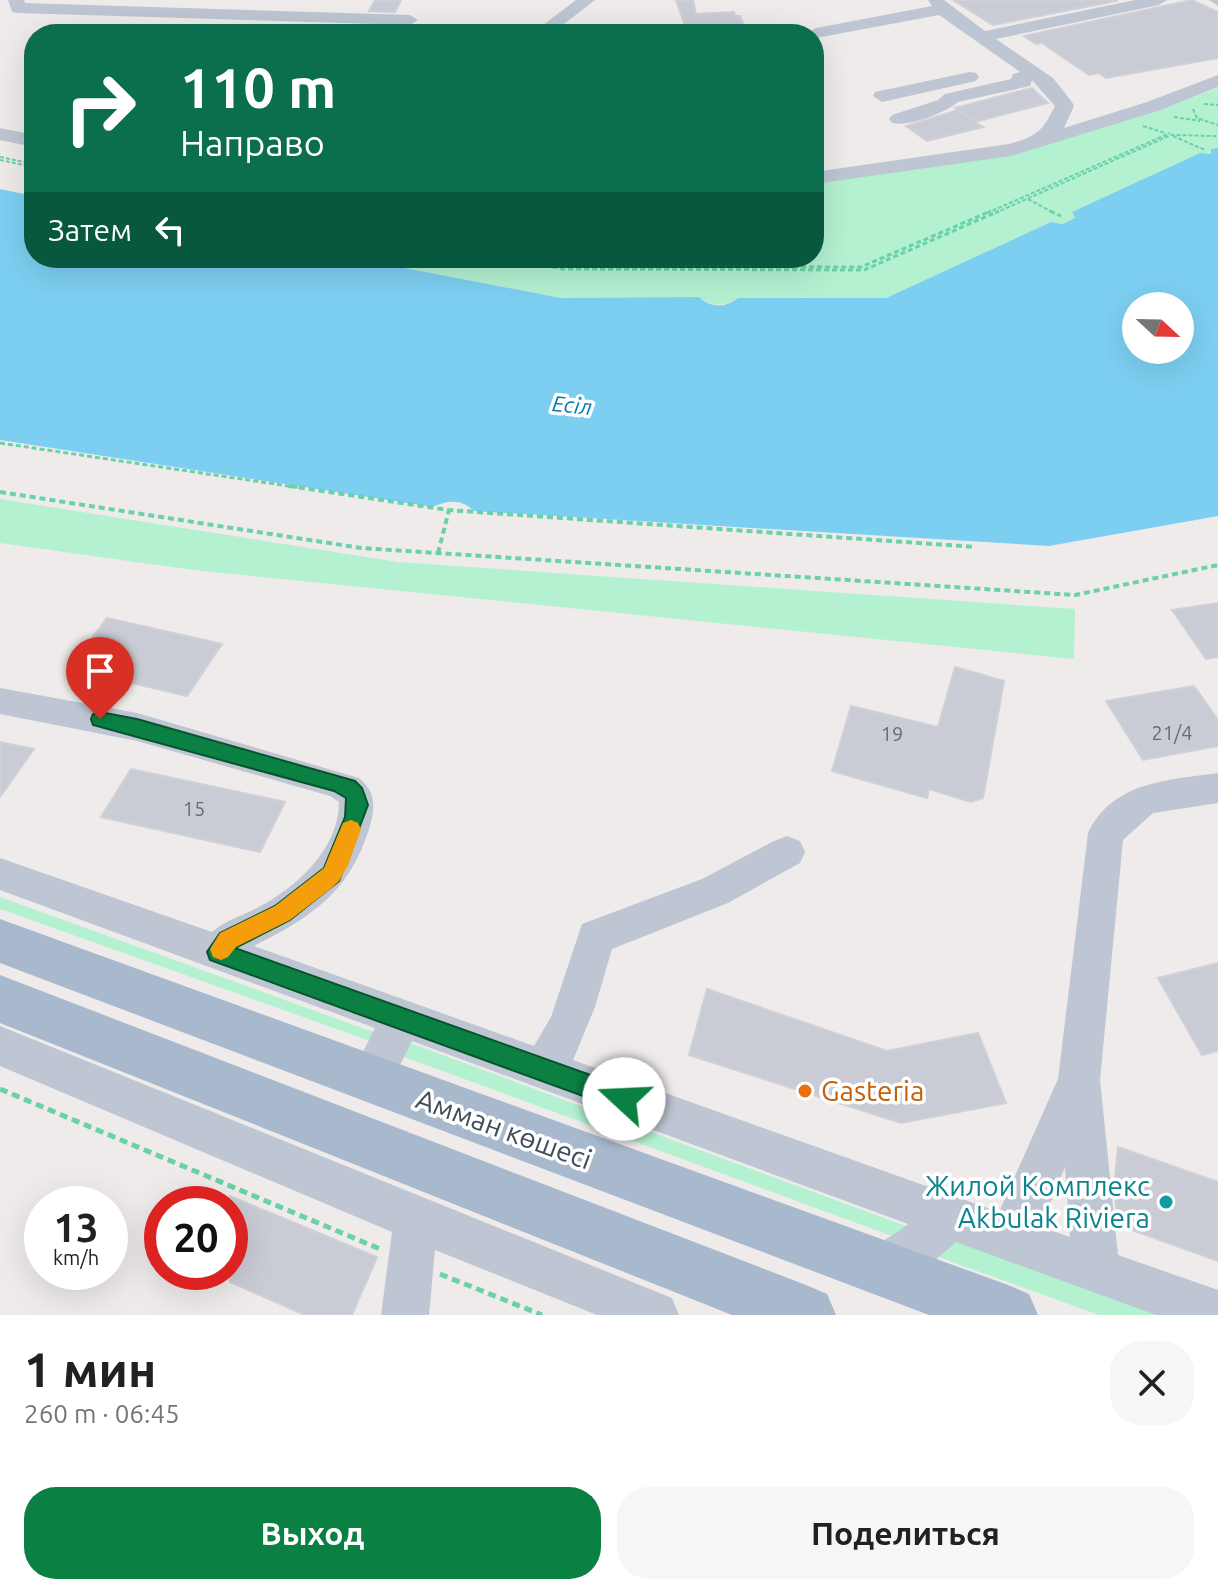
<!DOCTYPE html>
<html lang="ru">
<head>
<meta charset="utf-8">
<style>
  body { margin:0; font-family:Ubuntu,sans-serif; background:#f6f6f6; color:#202124; height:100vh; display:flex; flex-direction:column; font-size:30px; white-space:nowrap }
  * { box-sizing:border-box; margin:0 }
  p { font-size:26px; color:#757577 }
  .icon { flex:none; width:44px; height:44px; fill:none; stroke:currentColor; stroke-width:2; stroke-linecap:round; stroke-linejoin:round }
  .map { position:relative; height:1315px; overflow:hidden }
  .sheet { display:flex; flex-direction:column; background:#fff; flex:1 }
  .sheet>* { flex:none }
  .hud { position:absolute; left:24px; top:24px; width:800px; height:244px; border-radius:32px; box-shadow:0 8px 32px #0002; background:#0b6e4f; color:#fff; overflow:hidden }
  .needle { width:52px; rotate:112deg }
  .fabs { position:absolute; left:1122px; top:292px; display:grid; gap:16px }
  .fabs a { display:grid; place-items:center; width:72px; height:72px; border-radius:50%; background:#fff; box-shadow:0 8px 32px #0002; font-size:40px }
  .speed { position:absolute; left:24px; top:1186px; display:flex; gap:16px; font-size:40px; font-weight:700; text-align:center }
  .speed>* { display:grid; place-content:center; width:104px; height:104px; border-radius:50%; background:#fff; box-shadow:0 8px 32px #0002; line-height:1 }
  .speed small { font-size:20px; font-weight:400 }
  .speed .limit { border:12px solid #d22; background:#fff; color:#111 }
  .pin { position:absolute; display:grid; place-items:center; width:68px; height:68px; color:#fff; margin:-82px -34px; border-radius:50% 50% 50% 0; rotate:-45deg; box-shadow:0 0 8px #0007 }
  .pin .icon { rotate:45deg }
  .me { position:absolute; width:88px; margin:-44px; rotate:290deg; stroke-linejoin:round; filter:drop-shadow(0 0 6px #0008) }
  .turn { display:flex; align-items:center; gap:28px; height:168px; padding:0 24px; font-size:36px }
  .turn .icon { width:104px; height:104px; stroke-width:2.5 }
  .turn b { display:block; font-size:56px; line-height:68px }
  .then { display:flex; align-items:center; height:76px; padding:0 24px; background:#0003; gap:16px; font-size:30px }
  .round { display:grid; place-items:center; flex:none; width:84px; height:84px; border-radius:32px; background:#f6f6f6 }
  .head { display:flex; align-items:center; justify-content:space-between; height:136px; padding:0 24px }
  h1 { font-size:48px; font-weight:600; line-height:60px }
  .action { display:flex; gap:16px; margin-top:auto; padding:16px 24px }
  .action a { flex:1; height:92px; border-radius:32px; background:#0b8043; color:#fff; font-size:32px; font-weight:600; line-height:92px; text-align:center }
  .action a+a { background:#f6f6f6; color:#202124 }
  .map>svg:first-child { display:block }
  .green { fill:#b4f1d1 }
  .water { fill:#7dcff2; fill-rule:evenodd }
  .building { fill:#c9ccd4; stroke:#cfd0d8; stroke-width:2 }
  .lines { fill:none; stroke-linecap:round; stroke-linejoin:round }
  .path-far3 { stroke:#6ad1a8; stroke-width:2; stroke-dasharray:4 2; stroke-linecap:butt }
  .path-far2 { stroke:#6ad1a8; stroke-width:3; stroke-dasharray:5 3; stroke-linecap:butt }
  .path-far1 { stroke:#6ad1a8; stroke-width:4; stroke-dasharray:6 4; stroke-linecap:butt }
  .path { stroke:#6ad1a8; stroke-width:5; stroke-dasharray:8 5; stroke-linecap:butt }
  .minor { fill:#bdc6d2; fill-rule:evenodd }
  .major { fill:#a8b8cd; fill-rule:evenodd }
  .route { fill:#0b8043; stroke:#07532c; stroke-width:2 }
  .slow { fill:#f59e0b }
  .food-dot { fill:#e8710a; stroke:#fff; stroke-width:3 }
  .culture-dot { fill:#0f9aa8; stroke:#fff; stroke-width:3 }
  .labels { text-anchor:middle; stroke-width:7; stroke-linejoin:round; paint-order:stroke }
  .number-label { font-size:20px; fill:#646d78 }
  .far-water-label { font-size:22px; font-style:italic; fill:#017aae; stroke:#fff }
  .near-food-label { font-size:28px; fill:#c56008; stroke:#fff; text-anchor:start }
  .near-street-label { font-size:28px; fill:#424d5a; stroke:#fff }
  .near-culture-label { font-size:28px; fill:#0d838f; stroke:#fff; text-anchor:end }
</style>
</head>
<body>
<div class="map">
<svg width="1218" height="1315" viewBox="0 0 1218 1315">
  <rect width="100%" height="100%" fill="#efebeb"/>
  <g class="green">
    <path d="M1218,88V148L1211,149V154L1200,153L1073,212L1075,218L1063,224L1051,222L886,298H738C726,307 710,307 699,297L561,298L353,258H814V180L925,163L1117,121L1125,122L1128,121L1122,119L1155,112Z"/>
    <path d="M0,499L398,562L1075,609L1074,659L193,570L0,543Z"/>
    <path d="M0,897L376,1033L373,1042L0,909Z"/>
    <path d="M402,1040L914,1229L892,1236L396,1054Z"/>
    <path d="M951,1237L1162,1315H1099L930,1254Z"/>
  </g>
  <path class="water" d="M1218,148V516L1049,546L474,511C462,499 447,500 433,507L0,440V189L34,196V258H353L561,298L699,297C710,308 726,308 738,298H886L1051,222L1063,224L1075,218L1072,212L1200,153L1211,154V149ZM1136,306H1180V350H1136Z"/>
  <g class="building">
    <path d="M375,0H401L395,12L369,11Z"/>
    <path d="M676,0H693L696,14L734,12L735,16H740L748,34H702L699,26L701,34H688Z"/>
    <path d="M953,0H1116L1117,1L993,25Z"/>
    <path d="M1192,0L1218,12V58L1106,78L1099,73L1089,75L1042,43L1036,44L1024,36Z"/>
    <path d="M1032,88L1048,103L975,122L983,127L927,141L906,126L958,110L974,121L955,108Z"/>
    <path d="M1218,603V657L1206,659L1172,610Z"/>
    <path d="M107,618L222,644L187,696L69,668Z"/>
    <path d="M955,667L1004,681L983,798L971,802L929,789L927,798L832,771L851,706L938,727Z"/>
    <path d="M1194,686L1218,720V746L1143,760L1106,701Z"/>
    <path d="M0,742L34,749L0,797Z"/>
    <path d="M131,769L285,802L260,852L101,817Z"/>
    <path d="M1218,963V1051L1202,1055L1158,978Z"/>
    <path d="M707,989L887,1051L978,1033L1006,1103L901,1123L689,1055Z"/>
    <path d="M1118,1147L1218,1182V1261L1118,1225L1114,1188Z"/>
    <path d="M230,1196L377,1257L352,1315H305L230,1282Z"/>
  </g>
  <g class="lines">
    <g class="path-far3">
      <path d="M1204,104L1218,105"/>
      <path d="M1193,109L1197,118L1218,125"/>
      <path d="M1174,117L1200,121"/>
      <path d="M1143,126L1165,133"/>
      <path d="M1173,136L1205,150"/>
      <path d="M0,157L34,164"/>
      <path d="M0,160L34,167"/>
      <path d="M1028,199L1054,213"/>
      <path d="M987,213L1170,133"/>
      <path d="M995,213L1171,135L1218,136"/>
    </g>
    <g class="path-far2">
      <path d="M1050,211L1061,216"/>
      <path d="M505,258L563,269L864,270L999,211"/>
      <path d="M522,258L563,266L861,267L991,211"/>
      <path d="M0,443L302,488"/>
    </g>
    <g class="path-far1">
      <path d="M289,486L448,510L976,547"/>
      <path d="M0,492L361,548L1075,595L1218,565"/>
      <path d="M438,553L449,510"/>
    </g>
    <g class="path">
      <path d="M0,1089L380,1249"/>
      <path d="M440,1274L542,1315"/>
    </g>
    <g class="minor">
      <path d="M8,0H24L25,3L410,15L418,20L410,25L18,13L12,12Z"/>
      <path d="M576,0H595L551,34H531Z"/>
      <path d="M928,0H944L985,31L1135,0H1167L1159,5L996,39L1053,78L1072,102L1074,106L1064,128L1147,102L1218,75V87L1161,110L1011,156L814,184V172L1009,144C1037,136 1042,132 1055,106L1032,80L1030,86L958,102C945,113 909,127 892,123L889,119L892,115L938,100L945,94L1011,79L1013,74L1020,72L939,15L816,38L814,34L807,33L816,28L932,6Z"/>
      <path d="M1209,0H1218V6Z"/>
      <path d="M970,72L976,73L979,77L976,81L882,102L873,96L875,92Z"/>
      <path d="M0,128L34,135V147L0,140Z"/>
      <path d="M0,688L137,713L359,778C377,792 375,810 369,829C349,893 311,917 254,946L534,1046L551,1017L582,924L702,879L774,841L787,836L800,841L805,852L800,863L728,903L612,949L595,1007L573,1060L999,1212L1058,1079L1088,833C1113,781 1169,780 1218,773V803L1153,813L1123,840L1100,1080L1118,1255L1218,1290V1315H1156L956,1242L925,1269L883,1290L867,1283L860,1267C869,1244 889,1240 908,1224L412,1041L385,1095L370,1101L355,1095L349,1080L375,1028L0,890V858L212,932C225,921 241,916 257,908C296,888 339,849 339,802L330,796L137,741L0,714ZM1065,1167L1070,1237L1041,1227Z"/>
      <path d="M0,1026L672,1298L679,1315H597L435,1250L429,1315H381L392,1232L0,1066Z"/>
    </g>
    <g class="major">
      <path d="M0,919L1008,1285L1029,1294L1038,1315H929L0,963Z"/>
      <path d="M0,975L806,1285L827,1294L836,1315H732L0,1023Z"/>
    </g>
  </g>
  <path class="route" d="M100,712L137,719L334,775L355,781L362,788L368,805L339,881L290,920L235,948L624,1087L633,1091L636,1099L633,1108L624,1111L210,960L207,952L220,933L275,906L324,868L345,817L346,798L334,791L93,725L91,719L93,714Z"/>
  <path class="slow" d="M351,820L358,823L361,829L348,865L339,881L329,890L290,920L236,947L228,957L221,960L213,957L210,949L220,933L275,906L324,868L343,823Z"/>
  <circle class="food-dot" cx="805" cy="1091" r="8"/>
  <circle class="culture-dot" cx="1166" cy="1202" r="8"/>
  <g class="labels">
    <g class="number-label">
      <text x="1172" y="740">21/4</text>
      <text x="892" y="741">19</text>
      <text x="194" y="816">15</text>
    </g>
    <g class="far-water-label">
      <text transform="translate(572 405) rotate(6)" y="8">Есіл</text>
    </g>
    <g class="near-food-label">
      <text x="821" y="1101">Gasteria</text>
    </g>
    <g class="near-street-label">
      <text transform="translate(504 1129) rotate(20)" y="10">Амман көшесі</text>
    </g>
    <g class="near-culture-label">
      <text x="1150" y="1196">Жилой Комплекс<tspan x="1150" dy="32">Akbulak Riviera</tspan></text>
    </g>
  </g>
</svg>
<div class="fabs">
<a><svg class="needle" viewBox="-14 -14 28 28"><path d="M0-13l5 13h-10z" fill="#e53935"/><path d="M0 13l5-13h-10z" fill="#757577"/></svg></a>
</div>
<div class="speed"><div>13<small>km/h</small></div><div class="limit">20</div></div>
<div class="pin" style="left:100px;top:719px;background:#d93025"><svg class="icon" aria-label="arrive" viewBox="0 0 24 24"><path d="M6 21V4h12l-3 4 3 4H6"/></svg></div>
<svg class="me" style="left:624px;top:1099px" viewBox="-20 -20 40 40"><circle r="19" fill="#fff"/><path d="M0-13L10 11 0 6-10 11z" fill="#0b8043"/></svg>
<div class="hud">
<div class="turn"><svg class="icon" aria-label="right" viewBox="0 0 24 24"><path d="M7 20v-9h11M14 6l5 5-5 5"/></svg><div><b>110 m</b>Направо</div></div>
<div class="then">Затем<svg class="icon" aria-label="left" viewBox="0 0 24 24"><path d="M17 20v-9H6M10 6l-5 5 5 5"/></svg></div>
</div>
</div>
<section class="sheet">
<div class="head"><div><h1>1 мин</h1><p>260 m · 06:45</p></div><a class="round"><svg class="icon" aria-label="close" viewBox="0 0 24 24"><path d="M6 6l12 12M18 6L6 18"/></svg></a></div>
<div class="action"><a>Выход</a><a>Поделиться</a></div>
</section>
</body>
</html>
